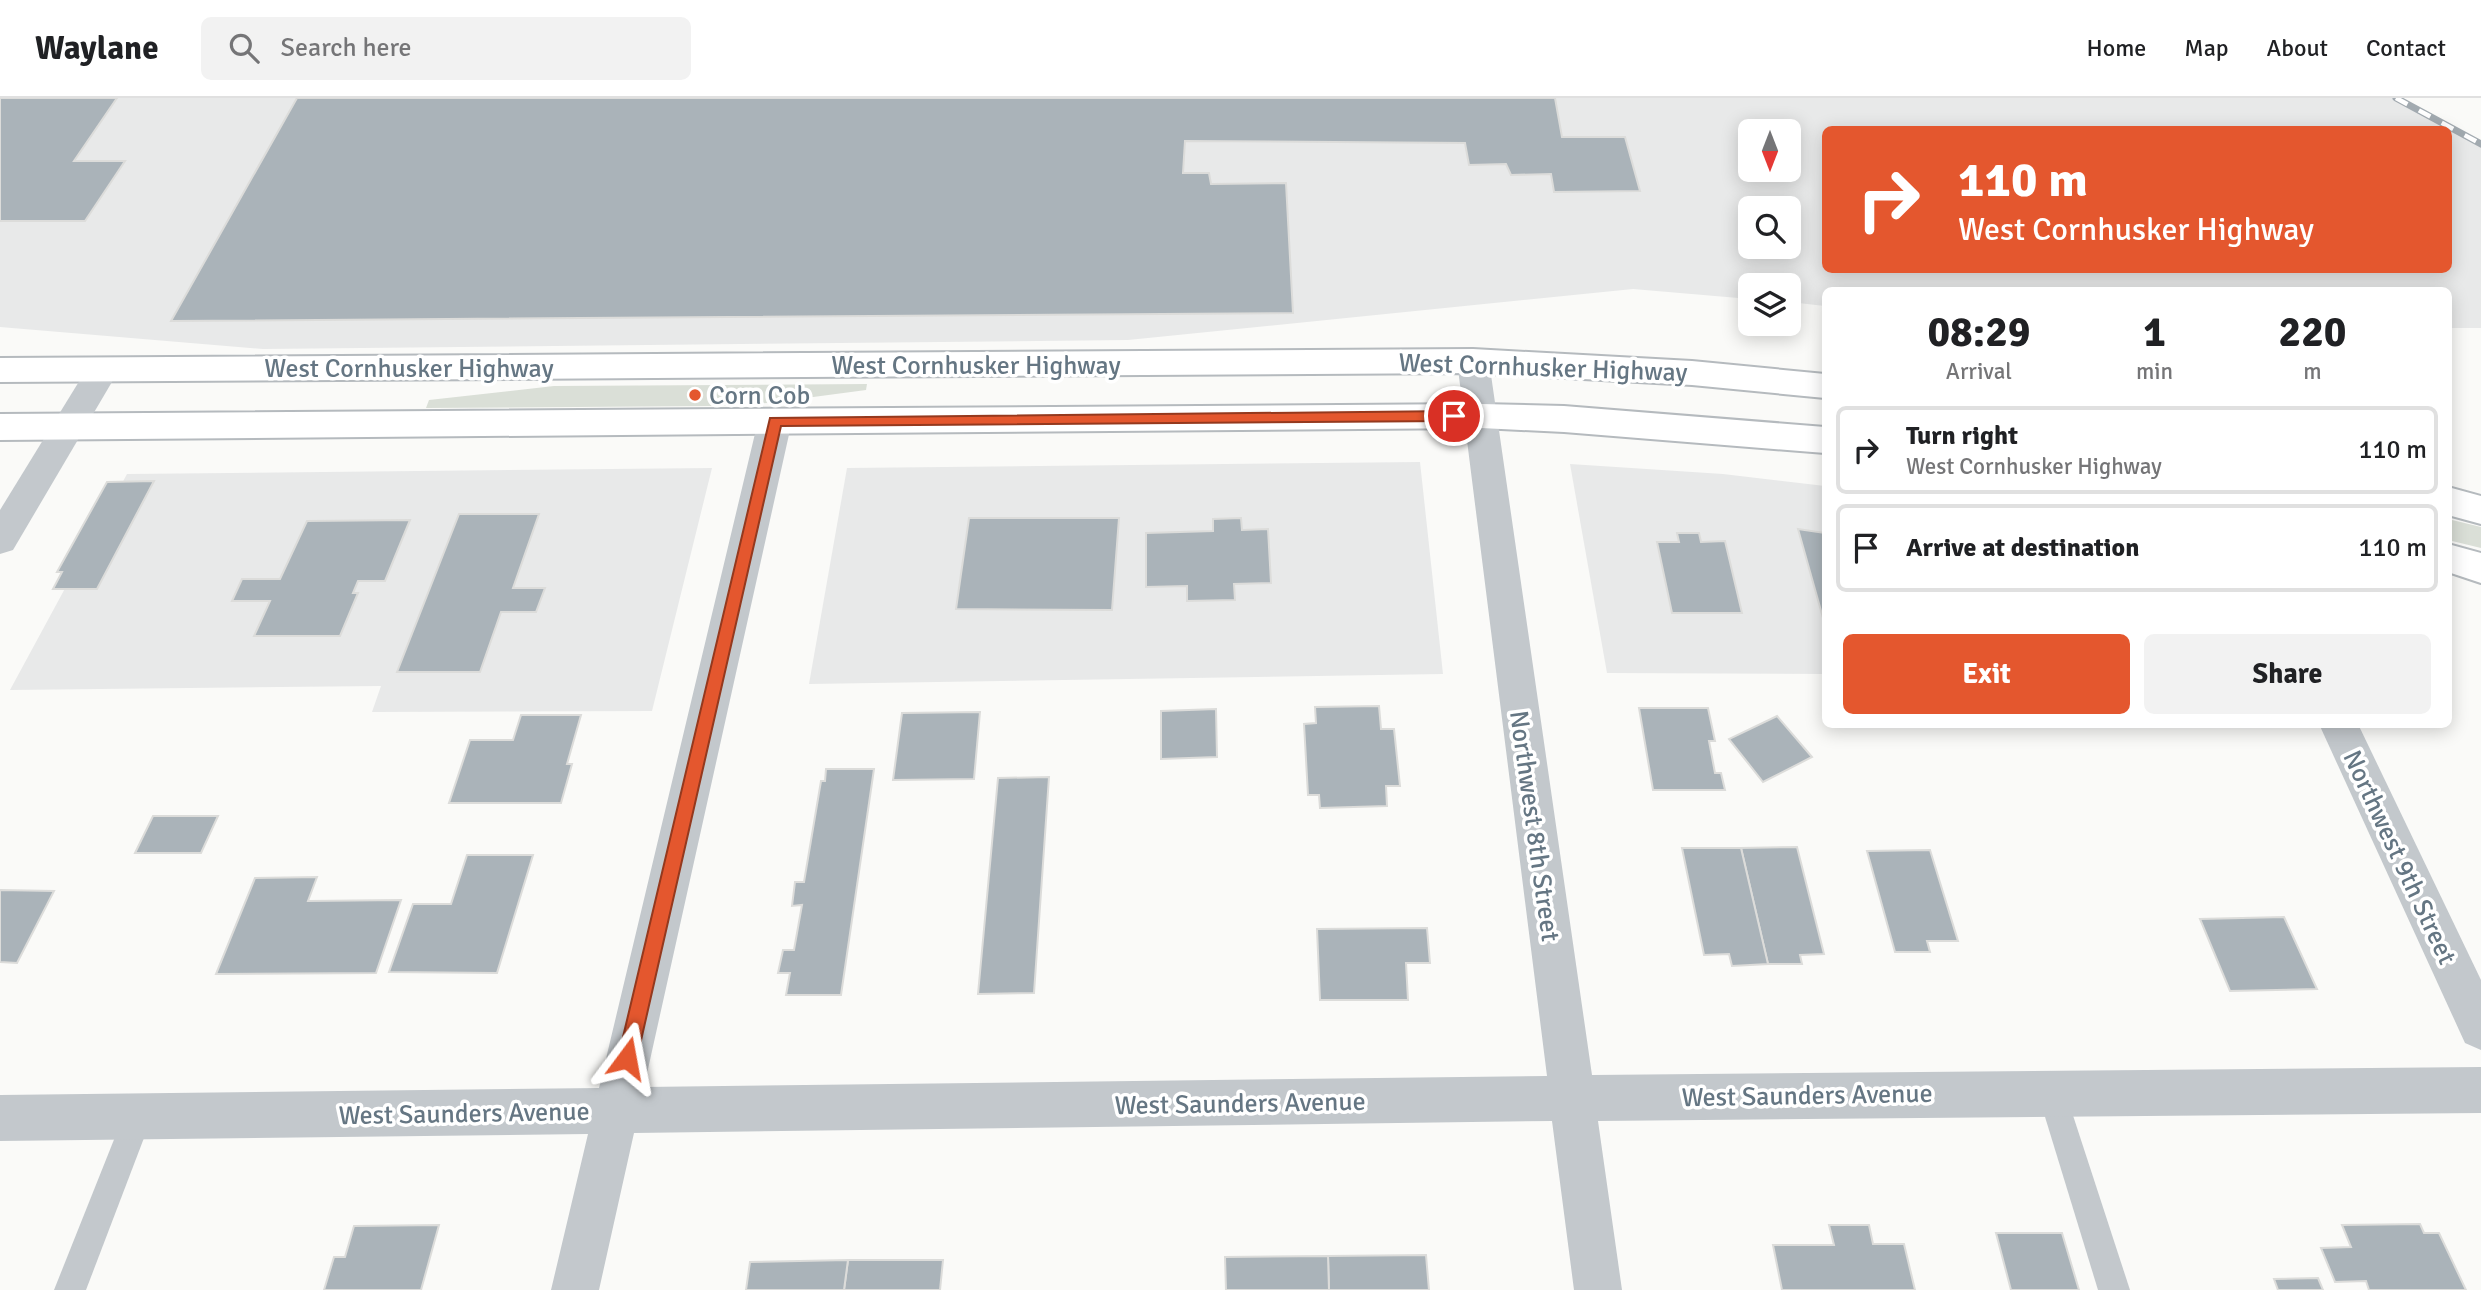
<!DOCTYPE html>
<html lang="en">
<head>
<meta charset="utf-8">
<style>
  body { margin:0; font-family:Signika,sans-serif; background:#f2f2f2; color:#202124; height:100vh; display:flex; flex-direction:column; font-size:26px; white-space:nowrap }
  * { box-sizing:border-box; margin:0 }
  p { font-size:23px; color:#757577 }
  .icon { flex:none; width:38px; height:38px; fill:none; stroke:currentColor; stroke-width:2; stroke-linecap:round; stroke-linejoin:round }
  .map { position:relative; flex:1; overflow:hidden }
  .sheet { position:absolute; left:1822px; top:189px; width:630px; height:441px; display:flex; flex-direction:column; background:#fff; border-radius:10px; box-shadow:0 4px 18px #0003 }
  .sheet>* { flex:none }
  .banner { position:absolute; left:1822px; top:28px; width:630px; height:147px; border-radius:10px; box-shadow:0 4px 18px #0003; background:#e4572e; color:#fff; overflow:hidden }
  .needle { width:46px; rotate:180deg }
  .buttons { position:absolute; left:1738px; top:21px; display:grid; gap:14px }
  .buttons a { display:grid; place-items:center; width:63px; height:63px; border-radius:10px; background:#fff; box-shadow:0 4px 18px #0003; font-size:35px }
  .pin { position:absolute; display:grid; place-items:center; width:60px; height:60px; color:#fff; margin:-30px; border:4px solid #fff; border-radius:50%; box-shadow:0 2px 7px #0007 }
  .me { position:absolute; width:77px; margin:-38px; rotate:13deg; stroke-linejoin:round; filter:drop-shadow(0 0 5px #0008) }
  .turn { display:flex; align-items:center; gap:24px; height:147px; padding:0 21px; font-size:32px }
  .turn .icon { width:91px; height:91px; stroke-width:2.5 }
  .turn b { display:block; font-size:49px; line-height:60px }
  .eta { display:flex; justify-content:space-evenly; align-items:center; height:119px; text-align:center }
  .eta b { font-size:42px; font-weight:800; line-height:49px }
  .cta { display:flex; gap:14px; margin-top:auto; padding:14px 21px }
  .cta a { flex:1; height:80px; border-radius:10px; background:#e4572e; color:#fff; font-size:28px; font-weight:800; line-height:80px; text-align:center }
  .cta a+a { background:#f2f2f2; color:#202124 }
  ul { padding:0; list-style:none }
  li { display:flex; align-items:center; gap:21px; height:88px; margin:0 14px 10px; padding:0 7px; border:4px solid #e0e0e0; border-radius:10px }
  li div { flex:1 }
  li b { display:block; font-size:26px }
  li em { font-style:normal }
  header { display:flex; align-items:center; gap:42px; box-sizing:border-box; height:98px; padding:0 35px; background:#fff; border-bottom:2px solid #e0e0e0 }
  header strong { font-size:33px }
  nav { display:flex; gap:38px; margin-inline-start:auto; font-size:24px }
  .search { width:490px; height:63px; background:#f2f2f2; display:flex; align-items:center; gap:18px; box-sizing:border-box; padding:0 24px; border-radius:10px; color:#757577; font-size:26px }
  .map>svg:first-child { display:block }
  .built { fill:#e8e9e9; fill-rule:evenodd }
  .green { fill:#dadfd7 }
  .building { fill:#aab3b9; stroke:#dcdcda; stroke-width:2 }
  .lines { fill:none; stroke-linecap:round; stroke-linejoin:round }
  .primary-casing { stroke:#b5babe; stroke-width:4 }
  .service { fill:#c3c8cc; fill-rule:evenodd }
  .minor { fill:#c3c8cc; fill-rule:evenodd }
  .primary { fill:#fff; fill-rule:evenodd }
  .rail-casing { stroke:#a2aab0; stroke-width:7 }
  .rail { stroke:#fff; stroke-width:4.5; stroke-dasharray:13; stroke-linecap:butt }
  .route { fill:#e4572e; stroke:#94391e; stroke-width:2 }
  .poi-dot { fill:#e4572e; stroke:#fff; stroke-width:2.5 }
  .labels { text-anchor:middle; stroke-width:7; stroke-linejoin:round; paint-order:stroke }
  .street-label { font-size:26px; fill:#657683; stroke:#fff }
  .poi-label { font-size:26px; fill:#657683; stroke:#fff; text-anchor:start }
</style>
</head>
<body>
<header>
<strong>Waylane</strong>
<div class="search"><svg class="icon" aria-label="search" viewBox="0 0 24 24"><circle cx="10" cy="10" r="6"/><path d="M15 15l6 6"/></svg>Search here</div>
<nav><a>Home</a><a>Map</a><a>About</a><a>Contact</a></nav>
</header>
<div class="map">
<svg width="2481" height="1192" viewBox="0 0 2481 1192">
  <rect width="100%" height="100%" fill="#fafaf8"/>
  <g class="built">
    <path d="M0,0H2396L2481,46V230H2448V192H1825V208L1789,204L1788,187H1750V201L1633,191L1128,242L263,251L0,229ZM1825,32H2448V172H1825ZM1750,33H1788V72H1750ZM1750,110H1788V149H1750Z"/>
    <path d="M1420,364L1443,576L809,586L847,370Z"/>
    <path d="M1570,366L1723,376L1825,388V576L1607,575Z"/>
    <path d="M712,370L652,613L372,614L381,588L10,592L127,376Z"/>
  </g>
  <g class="green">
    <path d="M867,286L866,292L768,305L710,308L426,310L429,302L554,288Z"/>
    <path d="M2448,421L2481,429V450L2448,442Z"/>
  </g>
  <g class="building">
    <path d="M0,0H117L74,63H125L85,123H0Z"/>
    <path d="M297,0H1555L1562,39H1625L1640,93L1554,94L1551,76L1511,77L1506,66L1469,67L1465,45L1185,43L1183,75H1209L1211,86L1286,85L1293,215L171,223Z"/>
    <path d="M154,383L97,491H53L62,474H57L107,384Z"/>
    <path d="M459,416H539L513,490H545L536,514H501L480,574H397Z"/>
    <path d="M969,420H1119L1112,512L956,511Z"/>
    <path d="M1241,420L1242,432L1268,431L1271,485L1234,486L1235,502L1187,503V488L1146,489V435L1213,433V421Z"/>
    <path d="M410,422L385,483H358L353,495H358L340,538H254L270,503H232L242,481H280L307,423Z"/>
    <path d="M1798,431L1825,435V527Z"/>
    <path d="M1677,435H1699L1701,444L1725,443L1742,515H1672L1657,444H1679Z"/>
    <path d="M1379,608L1381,631H1394L1400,688H1386L1387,708L1320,710L1319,697H1308L1304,626L1316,625L1315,609Z"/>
    <path d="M1639,610H1708L1715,643H1709L1715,675H1721L1725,692H1653Z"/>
    <path d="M1216,611L1217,659L1161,661V613Z"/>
    <path d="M980,614L974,681L893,682L902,615Z"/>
    <path d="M521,617H581L567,666H572L561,705H449L470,642H513Z"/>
    <path d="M1777,618L1812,659L1763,684L1729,641Z"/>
    <path d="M826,671H874L841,897H786L790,875H778L783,852H794L802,807L792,808L795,784H804L821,683H825Z"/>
    <path d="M1049,679L1034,895L978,896L998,680Z"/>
    <path d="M153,718H218L201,755H135Z"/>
    <path d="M1797,749L1824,856L1800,857L1802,866H1768L1741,750Z"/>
    <path d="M1682,750H1741L1768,866L1732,868L1729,856L1704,857Z"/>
    <path d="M1930,752L1958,843H1927L1930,854H1895L1867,753Z"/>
    <path d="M467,757H533L497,875L389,874L413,806H451Z"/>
    <path d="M317,779L308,803L401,802L376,875L216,876L255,780Z"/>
    <path d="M0,792L54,793L17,865L0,864Z"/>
    <path d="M2284,819L2317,891L2230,893L2200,821Z"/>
    <path d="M1427,830L1430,865H1406L1408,902H1320L1317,831Z"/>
    <path d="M2420,1126L2424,1135H2439L2466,1192H2369L2366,1183L2335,1184L2321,1150L2351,1149L2342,1127Z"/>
    <path d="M439,1127L421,1192H324L334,1159H345L354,1128Z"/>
    <path d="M1829,1127H1869L1873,1146H1904L1915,1192H1782L1773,1147H1834Z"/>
    <path d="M1996,1135H2062L2079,1192H2011Z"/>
    <path d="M1426,1157L1429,1192H1329L1328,1158Z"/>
    <path d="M1328,1158L1329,1192H1226L1225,1159Z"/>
    <path d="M848,1162H943L940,1192H844Z"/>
    <path d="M848,1162L844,1192H746L750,1164Z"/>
    <path d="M2318,1180L2323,1192H2278L2274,1181Z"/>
  </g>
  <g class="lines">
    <defs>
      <g id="primary">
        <path d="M1473,251L1692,263L1825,276V300L1692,287L1473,275L0,284V260Z"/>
        <path d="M1481,306L1564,308L1825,329V355L1564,334L1481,330L0,342V316Z"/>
        <path d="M2448,389L2481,398V426L2448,417Z"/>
        <path d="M2448,446L2481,455V485L2448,474Z"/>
      </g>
    </defs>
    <use href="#primary" class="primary-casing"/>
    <g class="service">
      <path d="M2052,982L2062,986L2066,996L2130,1192H2098L2038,996L2042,986Z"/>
      <path d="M137,1004L147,1009L152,1019L86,1192H54L127,1009Z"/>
    </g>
    <g class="minor">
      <path d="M1473,251L1485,255L1489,263L1592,977L2481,969V1015L1598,1023L1622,1192H1574L1552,1023L634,1035L599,1192H551L588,1036L0,1043V997L599,990L758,323L763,314L775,310L787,314L792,323L644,989L1547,978L1457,263L1461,255Z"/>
      <path d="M103,260L115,264L119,272L13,452L0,456V412L91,264Z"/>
      <path d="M2319,626H2358L2481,882V952L2465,945Z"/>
    </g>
    <use href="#primary" class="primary"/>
    <defs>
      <path id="rail" d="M2396,0L2481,46"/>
    </defs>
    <use href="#rail" class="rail-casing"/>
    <use href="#rail" class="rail"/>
  </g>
  <path class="route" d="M1454,313L1461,318L1454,323L781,328L637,960L634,966L627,969L621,966L618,960L770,320Z"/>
  <circle class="poi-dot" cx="695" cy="297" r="7"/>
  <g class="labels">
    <g class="street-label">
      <text x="976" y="276">West Cornhusker Highway</text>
      <text transform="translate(1543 269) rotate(2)" y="9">West Cornhusker Highway</text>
      <text x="409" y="279">West Cornhusker Highway</text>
      <text transform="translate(1535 728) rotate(82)" y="9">Northwest 8th Street</text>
      <text transform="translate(2400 759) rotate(65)" y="9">Northwest 9th Street</text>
      <text transform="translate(1807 997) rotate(-1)" y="9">West Saunders Avenue</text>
      <text transform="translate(1240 1005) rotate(-1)" y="9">West Saunders Avenue</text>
      <text transform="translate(464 1015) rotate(-1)" y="9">West Saunders Avenue</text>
    </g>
    <g class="poi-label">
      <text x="709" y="306">Corn Cob</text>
    </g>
  </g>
</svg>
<div class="buttons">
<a><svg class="needle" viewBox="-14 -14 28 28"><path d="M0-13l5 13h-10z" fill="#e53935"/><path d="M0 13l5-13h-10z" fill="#757577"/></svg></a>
<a><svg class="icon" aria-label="search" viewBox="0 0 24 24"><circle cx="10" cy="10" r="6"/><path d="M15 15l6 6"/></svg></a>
<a><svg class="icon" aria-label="layers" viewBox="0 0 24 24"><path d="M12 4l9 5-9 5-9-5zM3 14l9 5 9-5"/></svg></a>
</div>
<div class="pin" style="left:1454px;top:318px;background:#d93025"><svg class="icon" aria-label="arrive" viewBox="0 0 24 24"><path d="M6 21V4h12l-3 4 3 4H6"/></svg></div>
<svg class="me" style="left:627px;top:960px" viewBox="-20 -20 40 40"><path d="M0-17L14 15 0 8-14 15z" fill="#e4572e" stroke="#fff" stroke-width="4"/></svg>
<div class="banner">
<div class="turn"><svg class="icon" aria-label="right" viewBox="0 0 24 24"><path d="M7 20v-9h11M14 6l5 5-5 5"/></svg><div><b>110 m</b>West Cornhusker Highway</div></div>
</div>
<section class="sheet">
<div class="eta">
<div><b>08:29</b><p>Arrival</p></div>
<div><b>1</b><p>min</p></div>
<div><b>220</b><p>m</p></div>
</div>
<ul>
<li><svg class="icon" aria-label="right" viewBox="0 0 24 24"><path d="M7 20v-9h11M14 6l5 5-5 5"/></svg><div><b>Turn right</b><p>West Cornhusker Highway</p></div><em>110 m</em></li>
<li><svg class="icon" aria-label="arrive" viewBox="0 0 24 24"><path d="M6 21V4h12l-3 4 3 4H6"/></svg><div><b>Arrive at destination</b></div><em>110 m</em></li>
</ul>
<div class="cta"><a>Exit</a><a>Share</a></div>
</section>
</div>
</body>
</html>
